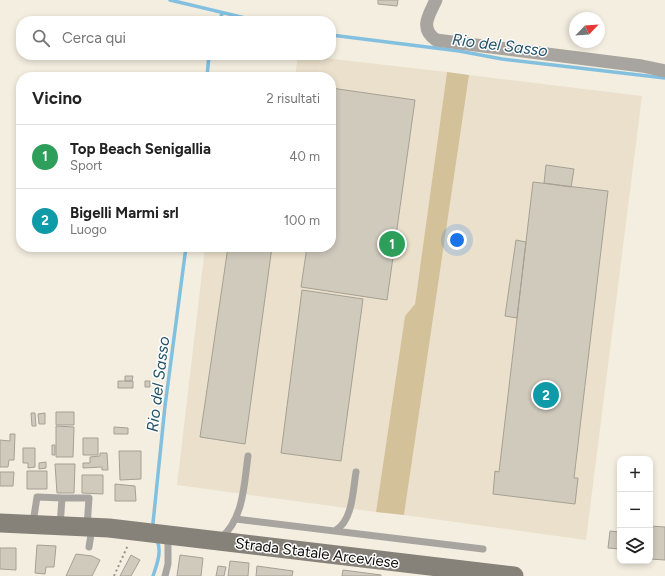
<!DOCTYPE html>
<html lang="it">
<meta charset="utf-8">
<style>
:root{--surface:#fff;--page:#f2f2f2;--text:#222;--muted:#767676;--line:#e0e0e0;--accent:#b45309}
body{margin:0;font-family:Figtree,sans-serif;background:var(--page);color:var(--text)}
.controls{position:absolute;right:12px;bottom:12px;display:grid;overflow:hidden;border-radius:8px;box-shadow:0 2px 6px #0003}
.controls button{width:36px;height:36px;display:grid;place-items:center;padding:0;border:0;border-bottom:1px solid var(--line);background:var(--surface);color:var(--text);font:20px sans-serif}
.compass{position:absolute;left:569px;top:12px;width:36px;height:36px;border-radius:50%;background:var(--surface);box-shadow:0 2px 6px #0003;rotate:65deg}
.you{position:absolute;left:457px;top:240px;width:14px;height:14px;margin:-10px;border:3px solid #fff;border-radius:50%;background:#1a73e8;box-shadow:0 0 0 6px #1a73e833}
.badge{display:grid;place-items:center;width:26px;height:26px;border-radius:50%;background:var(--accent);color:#fff;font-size:13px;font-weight:700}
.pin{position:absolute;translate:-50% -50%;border:2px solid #fff;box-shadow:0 1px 4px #0006}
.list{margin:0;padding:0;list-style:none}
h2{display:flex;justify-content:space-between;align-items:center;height:52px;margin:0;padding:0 16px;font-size:17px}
h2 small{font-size:13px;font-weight:400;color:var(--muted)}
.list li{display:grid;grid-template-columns:26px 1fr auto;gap:12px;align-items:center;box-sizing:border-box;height:64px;padding:0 16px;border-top:1px solid var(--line)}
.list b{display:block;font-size:15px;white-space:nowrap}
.list p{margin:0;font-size:13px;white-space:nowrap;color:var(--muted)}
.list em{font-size:13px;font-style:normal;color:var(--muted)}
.icon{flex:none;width:22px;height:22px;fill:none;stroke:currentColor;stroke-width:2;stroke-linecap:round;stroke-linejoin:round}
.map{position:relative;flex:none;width:665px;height:576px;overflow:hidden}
.search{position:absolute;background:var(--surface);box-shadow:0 2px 6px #0003;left:16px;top:16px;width:320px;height:44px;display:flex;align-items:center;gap:10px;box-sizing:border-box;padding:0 14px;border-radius:16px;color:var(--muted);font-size:15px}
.panel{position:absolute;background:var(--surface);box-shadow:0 2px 6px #0003;left:16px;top:72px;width:320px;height:180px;border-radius:16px}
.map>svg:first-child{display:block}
.built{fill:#eae0cc}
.green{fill:#d3c199}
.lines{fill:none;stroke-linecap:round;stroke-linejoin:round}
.stream{stroke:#83c0e0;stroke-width:3.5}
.building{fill:#d0cabd;stroke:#a6a094}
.path{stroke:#979288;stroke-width:2;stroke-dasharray:2 3;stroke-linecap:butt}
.service{stroke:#a8a5a0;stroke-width:7}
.minor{stroke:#a8a5a0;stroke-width:13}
.secondary{stroke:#86827a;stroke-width:19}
.labels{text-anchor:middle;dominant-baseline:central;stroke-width:3;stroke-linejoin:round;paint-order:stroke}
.street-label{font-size:15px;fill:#0d0b07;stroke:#fff}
.water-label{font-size:16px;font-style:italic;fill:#215168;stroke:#fff}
</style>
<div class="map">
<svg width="665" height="576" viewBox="0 0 665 576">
<rect width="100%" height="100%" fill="#f4eee0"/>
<!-- built -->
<path class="built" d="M298 55 447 72 415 304 405 316 376 512 177 485 205 247H331V77H295Z
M469 75 642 96 586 540 404 515Z"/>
<!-- green -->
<path class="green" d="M447 72 469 75 404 515 376 512 405 316 415 304Z"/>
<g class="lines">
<!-- stream -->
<path class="stream" d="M170 0 258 21
M220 21 222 13
M331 35 459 51 502 59 665 78
M207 77 209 55
M153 523 165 406 186 247
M153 576C157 564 162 552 157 540"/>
</g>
<!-- building -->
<path class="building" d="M378 0H398L397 6 378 4Z
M331 88 415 100 387 300 301 287 307 247H331Z
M546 165 574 169 571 187 544 183Z
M533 182 608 191 574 478H578L575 504 493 494 495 471 499 472Z
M516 240 526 242 517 318 505 316Z
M228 247H272L245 444 200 437Z
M302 290 363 299 341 461 281 453Z
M125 376H133L132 381H125Z
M118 381H133V388H118Z
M145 381H150V387H145Z
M56 412H74V425H56Z
M31 413H35L36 426H32Z
M45 413V424H39L38 414Z
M56 426 74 427 73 457H56Z
M114 427 128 428V434H114Z
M10 434H15L14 460H9L8 467H0V440L10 441Z
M83 438H98V455H83Z
M52 445H55V455H52Z
M23 448H35V467L28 468V463H23Z
M119 451H141V479L120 480Z
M100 453H107L108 470H102V467L83 468V463H90V457L100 456Z
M46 462V468L39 469V463Z
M55 464H75L74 493H57Z
M27 471H47V489H27Z
M0 472H14L13 486H0Z
M82 475H103V494L82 493Z
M115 484 135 486 136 501H115Z
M650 526 665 527V560L650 559Z
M610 531 620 532V549L608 548Z
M37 545 56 546 54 567H46L45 574 35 573Z
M0 548H16V570L0 569Z
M76 554 92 556 100 560 92 576H66Z
M131 555 140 560 131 576H120Z
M180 555 203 558 201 576H177Z
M230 561 249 563 248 576H228Z
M218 566 226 567 224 576H216Z
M257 566 293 571 292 576H256Z
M343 570 381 575V576H342Z"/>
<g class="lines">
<!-- path -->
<path class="path" d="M114 576 128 545"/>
<!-- service -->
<path class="service" d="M236 519 483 549
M33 523 37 497 62 498
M60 526 62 498H89L87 527
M336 530C353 520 353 489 356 472
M221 538C244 518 244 484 248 456
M89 547 92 528
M165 576 168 564V537"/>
<!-- minor -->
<path class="minor" d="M436 0C429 15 419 28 436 40L642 66 665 71"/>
<!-- secondary -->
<path class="secondary" d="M0 523 109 528 514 576"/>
</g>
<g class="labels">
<!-- street labels -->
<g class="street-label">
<text transform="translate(317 553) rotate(7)">Strada Statale Arceviese</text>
</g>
<!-- water labels -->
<g class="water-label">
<text transform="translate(500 45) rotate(7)">Rio del Sasso</text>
<text transform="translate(158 384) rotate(-83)">Rio del Sasso</text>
</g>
</g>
</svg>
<div class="controls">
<button>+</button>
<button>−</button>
<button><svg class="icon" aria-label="layers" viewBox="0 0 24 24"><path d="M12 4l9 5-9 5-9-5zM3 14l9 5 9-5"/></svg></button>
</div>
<svg class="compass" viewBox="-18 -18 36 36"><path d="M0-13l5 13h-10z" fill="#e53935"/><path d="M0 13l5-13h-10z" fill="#767676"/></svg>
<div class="you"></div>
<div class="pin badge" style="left:392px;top:244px;background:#2e9e5b">1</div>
<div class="pin badge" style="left:546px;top:395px;background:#0f9aa8">2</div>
<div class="search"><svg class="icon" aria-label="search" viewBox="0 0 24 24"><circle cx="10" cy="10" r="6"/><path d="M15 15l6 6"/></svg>Cerca qui</div>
<section class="panel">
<h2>Vicino<small>2 risultati</small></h2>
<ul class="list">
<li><span class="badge" style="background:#2e9e5b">1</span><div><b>Top Beach Senigallia</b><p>Sport</p></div><em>40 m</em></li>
<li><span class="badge" style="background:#0f9aa8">2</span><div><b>Bigelli Marmi srl</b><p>Luogo</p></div><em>100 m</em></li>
</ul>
</section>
</div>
